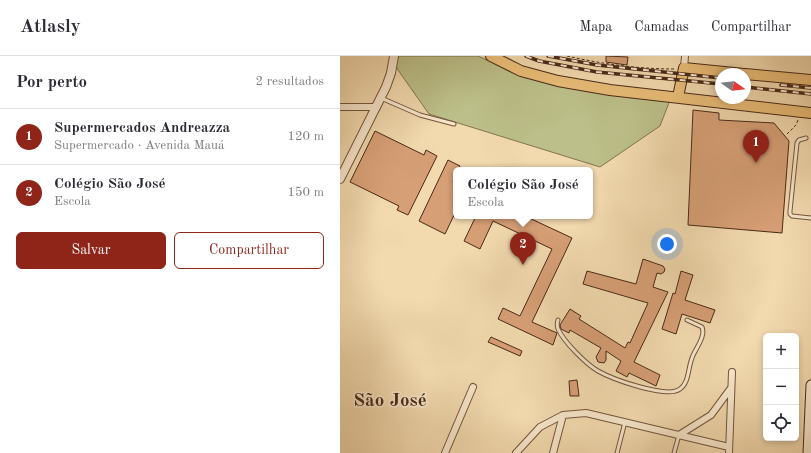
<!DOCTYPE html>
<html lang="pt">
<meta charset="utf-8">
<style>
:root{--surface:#fff;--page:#f7f7f7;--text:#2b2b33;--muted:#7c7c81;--line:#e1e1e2;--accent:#8f2418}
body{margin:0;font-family:"Old Standard TT",serif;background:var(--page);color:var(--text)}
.controls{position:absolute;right:12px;bottom:12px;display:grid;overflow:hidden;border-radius:6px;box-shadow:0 2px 6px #0003}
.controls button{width:36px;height:36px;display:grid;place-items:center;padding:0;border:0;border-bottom:1px solid var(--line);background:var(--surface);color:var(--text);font:20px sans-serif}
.compass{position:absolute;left:375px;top:12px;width:36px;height:36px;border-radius:50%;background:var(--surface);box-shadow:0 2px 6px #0003;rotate:104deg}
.you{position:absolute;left:327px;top:188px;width:14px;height:14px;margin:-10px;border:3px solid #fff;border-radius:50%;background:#1a73e8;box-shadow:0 0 0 6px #1a73e833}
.badge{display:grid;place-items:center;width:26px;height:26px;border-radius:50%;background:var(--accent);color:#fff;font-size:13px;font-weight:700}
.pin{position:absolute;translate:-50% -33px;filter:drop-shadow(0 1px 2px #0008)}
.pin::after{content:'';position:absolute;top:21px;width:14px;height:12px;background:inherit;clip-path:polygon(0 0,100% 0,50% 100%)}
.popup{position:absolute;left:113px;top:111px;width:140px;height:52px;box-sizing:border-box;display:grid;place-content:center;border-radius:6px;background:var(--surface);filter:drop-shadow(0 1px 3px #0005);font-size:13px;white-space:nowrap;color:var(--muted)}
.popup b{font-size:15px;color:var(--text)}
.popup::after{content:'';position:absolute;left:50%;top:100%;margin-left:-8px;border:8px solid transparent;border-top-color:var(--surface)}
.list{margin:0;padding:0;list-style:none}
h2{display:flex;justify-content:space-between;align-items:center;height:52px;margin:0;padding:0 16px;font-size:17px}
h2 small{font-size:13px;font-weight:400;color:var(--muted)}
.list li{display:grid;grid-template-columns:26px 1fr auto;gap:12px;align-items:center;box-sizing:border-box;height:56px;padding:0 16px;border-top:1px solid var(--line)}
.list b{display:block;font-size:15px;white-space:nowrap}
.list p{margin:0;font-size:13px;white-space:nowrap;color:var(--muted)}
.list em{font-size:13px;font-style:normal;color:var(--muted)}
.actions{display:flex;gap:8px;padding:12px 16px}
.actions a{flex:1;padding:9px 0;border:1px solid var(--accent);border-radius:6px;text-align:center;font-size:14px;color:var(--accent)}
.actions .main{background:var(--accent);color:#fff}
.icon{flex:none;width:22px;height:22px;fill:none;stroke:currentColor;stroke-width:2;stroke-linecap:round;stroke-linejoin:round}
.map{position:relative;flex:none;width:471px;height:397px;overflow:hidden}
header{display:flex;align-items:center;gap:24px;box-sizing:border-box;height:56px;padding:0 20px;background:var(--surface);border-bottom:1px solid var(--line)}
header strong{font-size:19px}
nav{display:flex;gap:22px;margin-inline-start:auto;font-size:14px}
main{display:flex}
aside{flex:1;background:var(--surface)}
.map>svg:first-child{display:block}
.green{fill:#bcbf89;stroke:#827450}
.building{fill:#d79f76;stroke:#492918}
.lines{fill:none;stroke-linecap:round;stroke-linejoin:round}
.service-casing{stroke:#73553e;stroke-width:5}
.minor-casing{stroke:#73553e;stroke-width:8}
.tertiary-casing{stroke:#73553e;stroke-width:10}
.secondary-casing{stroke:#492918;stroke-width:11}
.primary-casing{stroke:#492918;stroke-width:12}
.path{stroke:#492918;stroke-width:1;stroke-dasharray:3 2;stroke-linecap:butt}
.service{stroke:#f7e6ca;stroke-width:3}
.minor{stroke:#f7e6ca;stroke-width:6}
.tertiary{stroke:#f7e6ca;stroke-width:8}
.secondary{stroke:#f7e6ca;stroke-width:9}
.primary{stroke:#e9bc77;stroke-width:10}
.rail-casing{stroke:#492918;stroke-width:3.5}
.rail{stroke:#f7e6ca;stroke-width:2;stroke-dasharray:6;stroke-linecap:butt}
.labels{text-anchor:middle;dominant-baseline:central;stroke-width:3.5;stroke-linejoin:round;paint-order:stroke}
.district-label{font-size:19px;font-weight:bold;fill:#492918;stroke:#f7e6ca}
</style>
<header>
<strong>Atlasly</strong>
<nav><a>Mapa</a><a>Camadas</a><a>Compartilhar</a></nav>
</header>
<main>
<aside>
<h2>Por perto<small>2 resultados</small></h2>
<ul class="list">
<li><span class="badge">1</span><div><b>Supermercados Andreazza</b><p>Supermercado · Avenida Mauá</p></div><em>120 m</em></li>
<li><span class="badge">2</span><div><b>Colégio São José</b><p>Escola</p></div><em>150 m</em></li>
</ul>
<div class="actions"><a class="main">Salvar</a><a>Compartilhar</a></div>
</aside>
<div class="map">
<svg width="471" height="397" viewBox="0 0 471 397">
<rect width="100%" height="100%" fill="#f2d9ae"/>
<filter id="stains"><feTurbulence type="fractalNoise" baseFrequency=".005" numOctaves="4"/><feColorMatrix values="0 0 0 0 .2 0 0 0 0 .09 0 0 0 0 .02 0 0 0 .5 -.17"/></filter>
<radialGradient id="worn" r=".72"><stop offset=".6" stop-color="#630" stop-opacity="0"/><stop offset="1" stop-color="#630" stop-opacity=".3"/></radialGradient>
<!-- green -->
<path class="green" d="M55 0H138L157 9 178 17 330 44 320 70 260 111 89 58 58 14 54 6Z"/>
<!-- building -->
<path class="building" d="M266 0 288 1 287 9 266 6Z
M353 54 379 57V64L434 67 449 85 442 177 348 169Z
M35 75 84 99 86 94 97 100 68 159 57 154 59 150 10 126Z
M108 104 120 110 118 114H116V119L113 126 116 127V155L105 178 79 165Z
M136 160H185L232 182 192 266 217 277 213 289 158 263 163 252 180 260 212 193 153 165 140 193 124 185Z
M303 203 323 210 325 213 324 216 321 218 317 217 313 231 328 236 294 306 320 319 316 330 289 317 287 321 276 315 281 305 266 295V304L264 307 258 306 256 301 261 292 230 274 229 277 221 273 220 269 230 253 241 260 239 263 285 292 288 286 290 287 308 247 243 228 247 215 296 228Z
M341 215 353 219 345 244 375 254 370 267 342 258 336 278 322 273 333 237 335 238Z
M151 281 182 295 180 300 148 286Z
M237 324 239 340H230L229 325Z"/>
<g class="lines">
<!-- service casing -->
<g class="service-casing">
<path id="service" d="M41 42 80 59 114 68
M466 82 459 84 457 87 450 155V158L452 160 471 162
M218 264C217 267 217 270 218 273 224 286 246 308 258 315 272 323 327 343 340 333 349 327 348 312 352 302 355 293 366 281 362 271L347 264
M277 397 285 366
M334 397 339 379"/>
</g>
<!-- minor casing -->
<g class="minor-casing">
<path id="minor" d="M344 12 345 0
M0 51H37
M339 379 371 359 391 332
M105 397 133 331
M176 397 200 371 223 359 246 357 389 391
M213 397 223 359
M389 397 392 316"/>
</g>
<!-- tertiary casing -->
<g class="tertiary-casing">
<path id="tertiary" d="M0 123 46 31 51 17 54 0"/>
</g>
<!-- secondary casing -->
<g class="secondary-casing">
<path id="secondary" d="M468 397 471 329"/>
</g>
<!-- primary casing -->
<g class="primary-casing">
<path id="primary" d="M151 0 181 15 218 25 270 34 471 57
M405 18 471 24
M338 41 344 12 404 18"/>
</g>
<!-- path -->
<path class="path" d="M227 0C262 8 299 13 335 13
M447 78 456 69 458 64"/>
<!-- service -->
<use href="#service" class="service"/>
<!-- minor -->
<use href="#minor" class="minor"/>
<!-- tertiary -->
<use href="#tertiary" class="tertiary"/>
<!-- secondary -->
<use href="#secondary" class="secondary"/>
<!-- primary -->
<use href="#primary" class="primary"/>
<!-- rail casing -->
<g class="rail-casing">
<path id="rail" d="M186 0 199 5 257 16 381 28
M208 0 257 9 381 22
M441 29 471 32
M405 31 471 38"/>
</g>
<!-- rail -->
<use href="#rail" class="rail"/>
</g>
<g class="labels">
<!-- district labels -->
<g class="district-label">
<text x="50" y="345">São José</text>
</g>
</g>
<rect width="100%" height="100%" filter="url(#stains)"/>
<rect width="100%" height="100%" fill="url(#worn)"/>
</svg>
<div class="controls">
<button>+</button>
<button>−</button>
<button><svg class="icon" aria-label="locate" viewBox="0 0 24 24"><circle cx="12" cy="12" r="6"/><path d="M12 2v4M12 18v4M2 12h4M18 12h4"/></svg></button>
</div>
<svg class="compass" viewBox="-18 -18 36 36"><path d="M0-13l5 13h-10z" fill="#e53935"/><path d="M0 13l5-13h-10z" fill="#7c7c81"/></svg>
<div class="you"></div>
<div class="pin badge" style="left:416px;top:107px">1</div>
<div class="pin badge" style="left:183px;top:209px">2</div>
<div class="popup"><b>Colégio São José</b>Escola</div>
</div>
</main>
